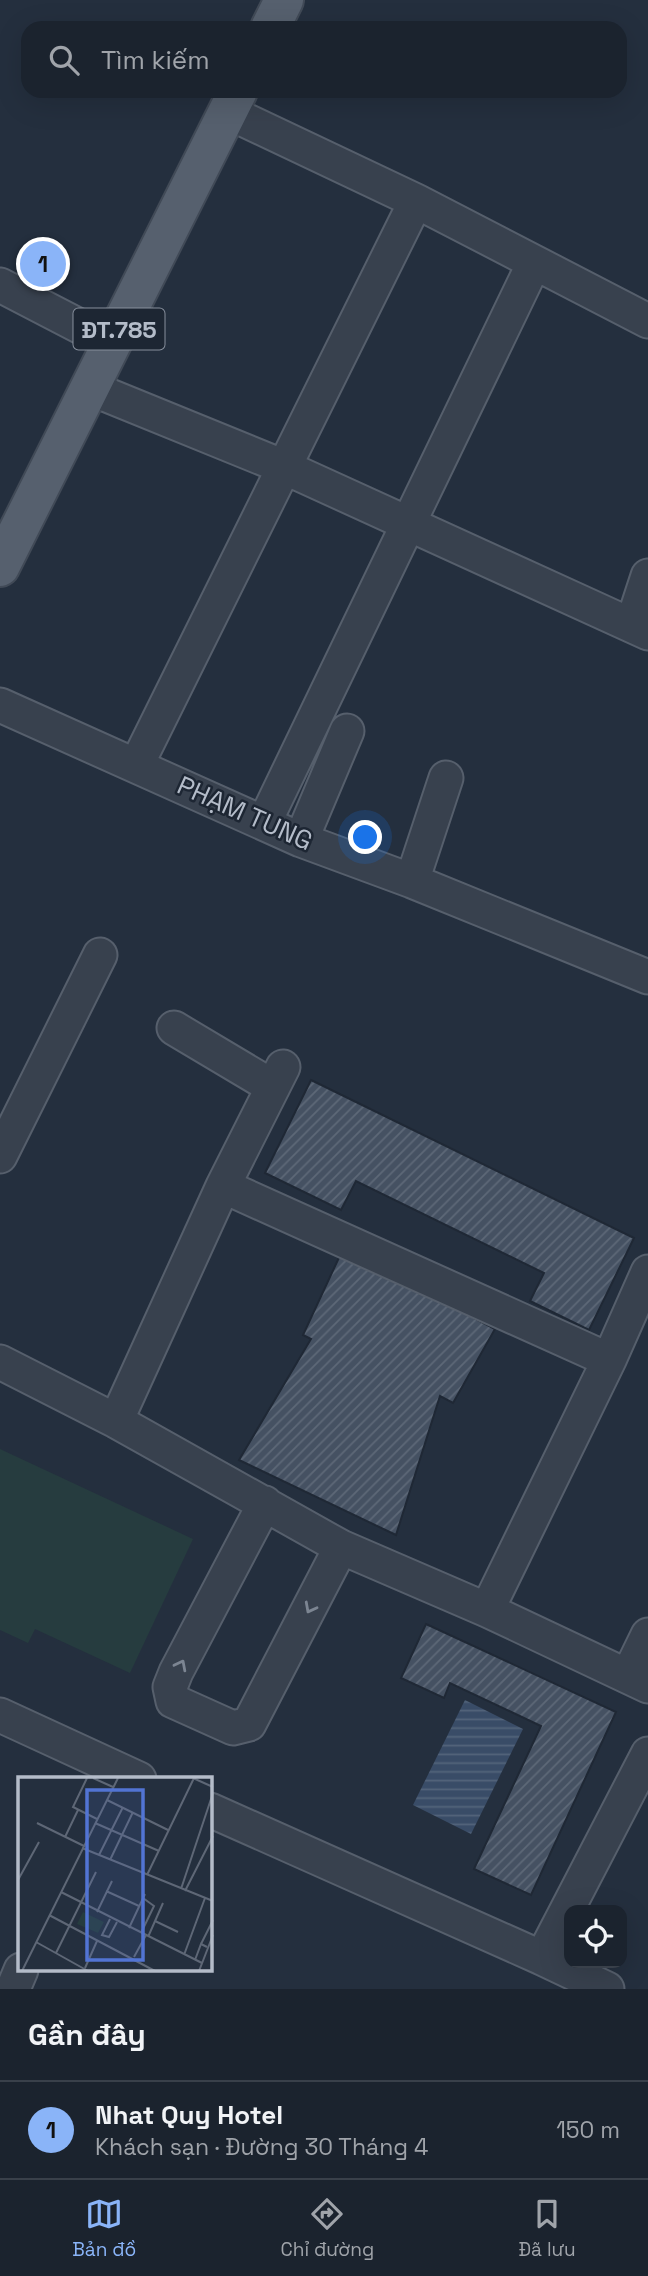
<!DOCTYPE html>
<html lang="vi">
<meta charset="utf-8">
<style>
:root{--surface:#1b232e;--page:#282f3a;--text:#f1f3f6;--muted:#a0a4aa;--line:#39404a;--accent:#8ab4f8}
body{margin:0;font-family:"Space Grotesk",sans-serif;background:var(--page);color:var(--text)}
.controls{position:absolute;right:21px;bottom:21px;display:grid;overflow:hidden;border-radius:14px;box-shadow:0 7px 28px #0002}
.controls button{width:63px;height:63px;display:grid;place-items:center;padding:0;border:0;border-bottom:2px solid var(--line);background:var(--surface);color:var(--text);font:35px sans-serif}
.you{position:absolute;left:366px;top:838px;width:24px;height:24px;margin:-18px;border:5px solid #fff;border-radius:50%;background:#1a73e8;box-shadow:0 0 0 10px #1a73e833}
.badge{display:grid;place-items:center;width:46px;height:46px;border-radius:50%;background:var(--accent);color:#111;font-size:23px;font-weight:700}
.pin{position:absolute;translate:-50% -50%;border:4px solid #fff;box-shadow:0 2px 7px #0006}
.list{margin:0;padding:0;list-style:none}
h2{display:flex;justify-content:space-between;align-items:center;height:91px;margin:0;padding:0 28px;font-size:30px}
h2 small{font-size:23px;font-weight:400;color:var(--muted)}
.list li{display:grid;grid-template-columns:46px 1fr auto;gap:21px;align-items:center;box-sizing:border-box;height:98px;padding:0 28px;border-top:2px solid var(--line)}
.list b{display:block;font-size:26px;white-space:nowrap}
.list p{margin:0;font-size:23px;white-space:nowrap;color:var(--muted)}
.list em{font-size:23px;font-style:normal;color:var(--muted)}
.icon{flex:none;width:38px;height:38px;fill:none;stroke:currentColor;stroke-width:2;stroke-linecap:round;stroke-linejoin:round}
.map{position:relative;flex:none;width:648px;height:1989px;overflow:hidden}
.search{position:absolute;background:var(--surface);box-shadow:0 7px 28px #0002;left:21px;right:21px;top:21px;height:77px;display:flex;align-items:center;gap:18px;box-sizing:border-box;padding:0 24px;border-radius:21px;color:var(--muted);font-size:26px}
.sheet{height:189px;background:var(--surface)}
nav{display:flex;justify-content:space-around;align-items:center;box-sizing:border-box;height:98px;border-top:2px solid var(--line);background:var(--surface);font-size:19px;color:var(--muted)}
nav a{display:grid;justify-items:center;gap:4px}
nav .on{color:var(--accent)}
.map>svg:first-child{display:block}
.park{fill:#263c3f}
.water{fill:url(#water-rules)}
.building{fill:url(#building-hatch);stroke:#1f2835;stroke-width:2}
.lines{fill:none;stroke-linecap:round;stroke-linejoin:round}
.minor-casing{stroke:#565f6c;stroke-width:37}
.major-casing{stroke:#414a57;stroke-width:42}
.minor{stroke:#38414e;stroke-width:33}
.major{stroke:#56606e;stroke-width:38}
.oneway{stroke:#7c8592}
.labels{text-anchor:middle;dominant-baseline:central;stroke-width:5;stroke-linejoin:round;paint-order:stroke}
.shield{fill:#1d2633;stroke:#878f9c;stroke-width:2}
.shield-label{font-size:24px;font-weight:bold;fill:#b4bcc9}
.street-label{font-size:26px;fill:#b4bcc9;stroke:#1d2633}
.inset-road{fill:none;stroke:#5e6776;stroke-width:2}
.view{fill:#5274d3;fill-opacity:0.15;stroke:#5274d3;stroke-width:3.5}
.inset-edge{fill:none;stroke:#b4bcc9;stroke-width:3.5}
</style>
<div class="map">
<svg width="648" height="1989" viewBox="0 0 648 1989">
<defs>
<pattern id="water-rules" width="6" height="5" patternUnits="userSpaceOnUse" patternTransform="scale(1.75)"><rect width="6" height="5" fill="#394c67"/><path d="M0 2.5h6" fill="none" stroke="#53647b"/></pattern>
<pattern id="building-hatch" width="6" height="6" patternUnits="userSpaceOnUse" patternTransform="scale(1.75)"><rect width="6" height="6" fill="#455162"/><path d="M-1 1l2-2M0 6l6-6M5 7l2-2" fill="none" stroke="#5d6877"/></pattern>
</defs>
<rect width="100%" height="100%" fill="#242f3e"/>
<!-- park -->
<path class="park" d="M0 1449 193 1539 130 1673 35 1629 28 1643 0 1630Z"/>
<!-- water -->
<path class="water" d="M465 1700 523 1729 471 1834 413 1805Z"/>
<!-- building -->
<path class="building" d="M311 1080 634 1238 589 1330 530 1301 544 1273 356 1181 341 1210 265 1173Z
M343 1249 495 1329 453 1403 440 1396 396 1535 239 1460 311 1339 303 1335Z
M426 1624 616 1712 531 1895 474 1869 541 1726 450 1683 444 1698 401 1678Z"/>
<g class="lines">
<!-- minor casing -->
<g class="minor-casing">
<path id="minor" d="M228 112 416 201 648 321
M0 285 112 343
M90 388 284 467 648 633
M632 625 648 576
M0 705 301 840 412 881 648 977
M136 766 416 201
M264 823 534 263
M301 840 347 731
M412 881 446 778
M174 1028 273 1087
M0 1156 100 955
M223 1186 609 1360
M0 1362 116 1421 341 1547 487 1610 648 1686
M116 1421 223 1186 283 1067
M265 1503 176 1672 170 1687 173 1701 233 1728 249 1724 341 1547
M487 1610 609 1360 648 1272
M628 1676 648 1635
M0 1715 139 1779
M210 1810 542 1958 607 1989
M542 1958 648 1754
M13 1989 21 1970"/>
</g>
<!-- major casing -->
<g class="major-casing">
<path id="major" d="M270 28 284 0
M0 567 238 91"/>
</g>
<!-- minor -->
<use href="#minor" class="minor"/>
<!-- major -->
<use href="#major" class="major"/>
</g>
<!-- one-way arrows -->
<defs><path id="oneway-chevron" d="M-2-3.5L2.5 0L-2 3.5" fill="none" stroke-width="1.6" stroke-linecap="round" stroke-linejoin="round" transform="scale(1.75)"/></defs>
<g class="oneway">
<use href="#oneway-chevron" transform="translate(310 1608) rotate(118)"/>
<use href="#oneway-chevron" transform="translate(181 1665) rotate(-63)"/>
</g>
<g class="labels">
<!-- shield labels -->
<rect class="shield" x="73.5" y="308.5" width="91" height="41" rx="5"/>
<g class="shield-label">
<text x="119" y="329">ĐT.785</text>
</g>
<!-- street labels -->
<g class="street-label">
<text transform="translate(245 813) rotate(24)">PHẠM TUNG</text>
</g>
</g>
<!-- overview -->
<g transform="translate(18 1777)">
<rect width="194" height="194" fill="#242f3e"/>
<path d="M65 135 86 145 80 156 59 147Z" fill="#263c3f"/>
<path class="inset-road" d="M69 1 55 30 79 42M75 1 95 10M175 1 195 10M89 23 150 53M19 46 66 69M77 46 141 74M47 60 60 33M64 71 195 124M81 78 105 30M92 83 115 35M129 98 176 1M0 103 21 65M163 112 195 16M88 114 121 129M167 114 195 59M43 115 184 186M79 135 94 104M31 138 137 194M92 142 84 158 91 160 99 145M137 144 160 155M111 151 127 117M123 156 136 129 125 121M130 160 145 126M18 165 70 194M183 167 195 143M38 176 78 95M166 178 187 121M116 180 128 158M177 183 183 167 189 170M67 191 79 164M4 194 100 1M181 194 195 158"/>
<path class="view" d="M69 13H125V183H69Z"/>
<rect width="194" height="194" class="inset-edge"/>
</g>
</svg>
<div class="controls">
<button><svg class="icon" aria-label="locate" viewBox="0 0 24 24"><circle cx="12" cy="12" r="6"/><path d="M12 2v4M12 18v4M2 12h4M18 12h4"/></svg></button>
</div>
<div class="you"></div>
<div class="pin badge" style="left:43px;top:264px">1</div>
<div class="search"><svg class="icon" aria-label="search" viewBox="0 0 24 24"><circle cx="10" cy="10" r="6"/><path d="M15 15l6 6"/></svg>Tìm kiếm</div>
</div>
<section class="sheet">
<h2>Gần đây<small></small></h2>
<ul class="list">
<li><span class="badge">1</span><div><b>Nhat Quy Hotel</b><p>Khách sạn · Đường 30 Tháng 4</p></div><em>150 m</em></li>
</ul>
</section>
<nav>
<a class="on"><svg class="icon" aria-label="map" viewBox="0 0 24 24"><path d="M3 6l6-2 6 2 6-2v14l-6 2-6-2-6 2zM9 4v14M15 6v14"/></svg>Bản đồ</a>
<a><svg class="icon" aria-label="directions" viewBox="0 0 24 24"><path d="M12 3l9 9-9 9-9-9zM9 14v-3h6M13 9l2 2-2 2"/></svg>Chỉ đường</a>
<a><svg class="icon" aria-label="saved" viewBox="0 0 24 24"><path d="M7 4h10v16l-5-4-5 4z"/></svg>Đã lưu</a>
</nav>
